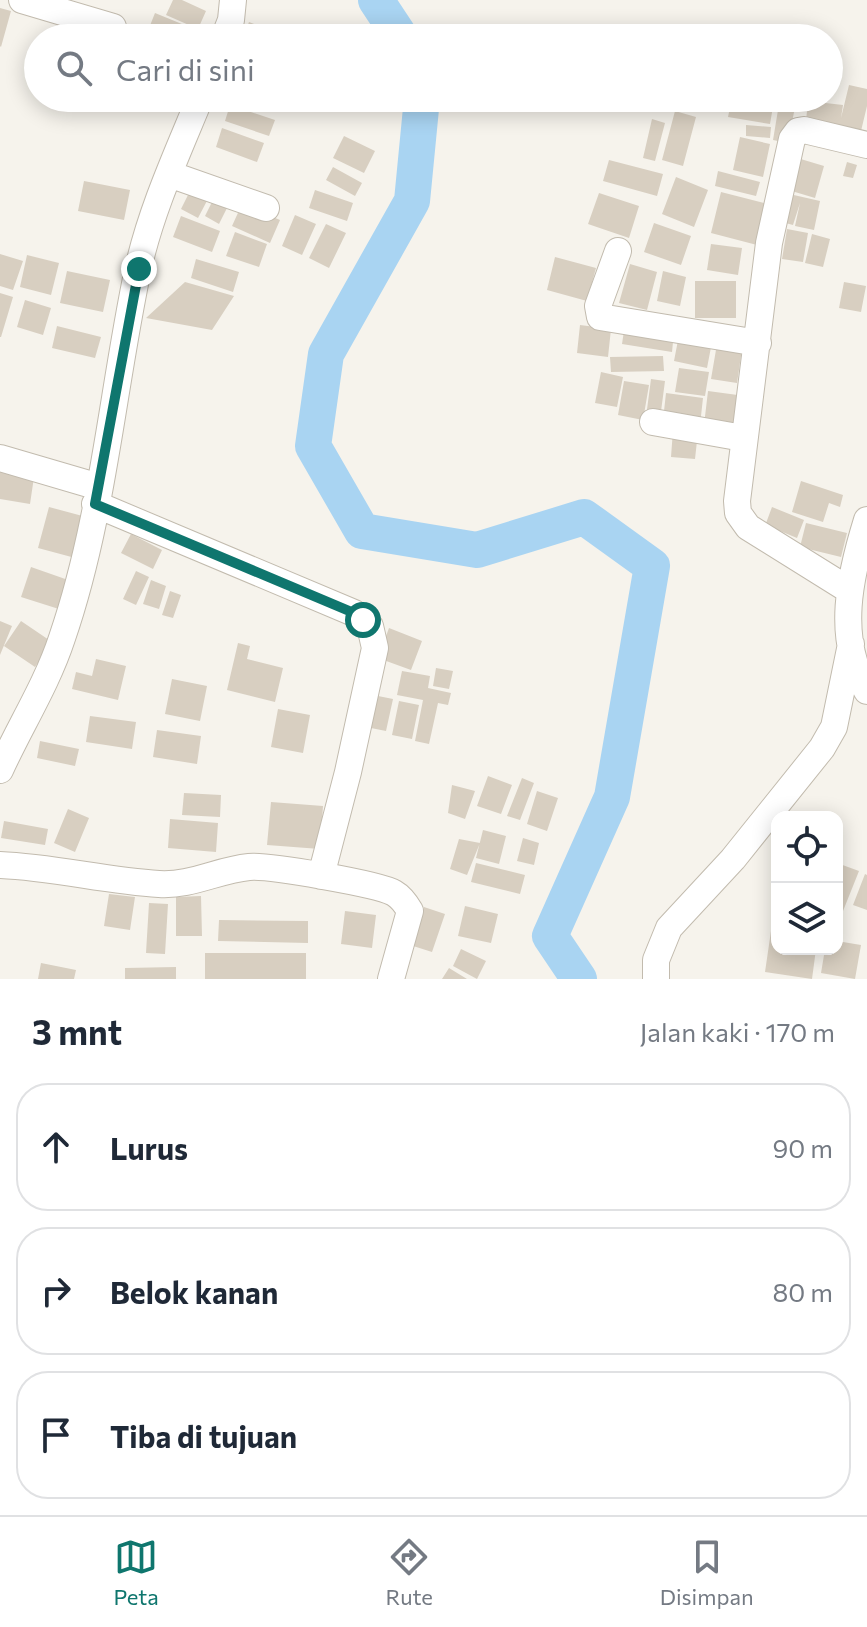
<!DOCTYPE html>
<html lang="id">
<meta charset="utf-8">
<style>
:root{--surface:#fff;--page:#f6f6f7;--text:#1f2937;--muted:#747a83;--line:#e0e1e3;--accent:#0f766e}
body{margin:0;font-family:Commissioner,sans-serif;background:var(--page);color:var(--text)}
.controls{position:absolute;right:24px;bottom:24px;display:grid;overflow:hidden;border-radius:16px;box-shadow:0 4px 20px #0003}
.controls button{width:72px;height:72px;display:grid;place-items:center;padding:0;border:0;border-bottom:2px solid var(--line);background:var(--surface);color:var(--text);font:40px sans-serif}
.stop{position:absolute;width:24px;height:24px;margin:-18px;border:6px solid #0f766e;border-radius:50%;background:#fff}
.stop.end{background:#0f766e;border-color:#fff;box-shadow:0 2px 8px #0008}
.list{margin:0;padding:0;list-style:none}
h2{display:flex;justify-content:space-between;align-items:center;height:104px;margin:0;padding:0 32px;font-size:34px}
h2 small{font-size:26px;font-weight:400;color:var(--muted)}
.list li{display:grid;grid-template-columns:52px 1fr auto;gap:24px;align-items:center;box-sizing:border-box;height:128px;margin:0 16px 16px;padding:0 16px;border:2px solid var(--line);border-radius:32px}
.list b{display:block;font-size:30px;white-space:nowrap}
.list em{font-size:26px;font-style:normal;color:var(--muted)}
.icon{flex:none;width:44px;height:44px;fill:none;stroke:currentColor;stroke-width:2;stroke-linecap:round;stroke-linejoin:round}
.map{position:relative;flex:none;width:867px;height:979px;overflow:hidden}
.search{position:absolute;background:var(--surface);box-shadow:0 4px 20px #0003;left:24px;right:24px;top:24px;height:88px;display:flex;align-items:center;gap:20px;box-sizing:border-box;padding:0 28px;border-radius:44px;color:var(--muted);font-size:30px}
.sheet{height:536px;background:var(--surface)}
nav{display:flex;justify-content:space-around;align-items:center;box-sizing:border-box;height:112px;border-top:2px solid var(--line);background:var(--surface);font-size:22px;color:var(--muted)}
nav a{display:grid;justify-items:center;gap:4px}
nav .on{color:var(--accent)}
.map>svg:first-child{display:block}
.lines{fill:none;stroke-linecap:round;stroke-linejoin:round}
.river{stroke:#a9d4f2;stroke-width:36}
.building{fill:#d8cfc1}
.minor-casing{stroke:#c2bbae;stroke-width:28}
.minor{stroke:#fff;stroke-width:26}
.route{stroke:#0f766e;stroke-width:10}
</style>
<div class="map">
<svg width="867" height="979" viewBox="0 0 867 979">
<rect width="100%" height="100%" fill="#f6f3ec"/>
<g class="lines">
<!-- river -->
<path class="river" d="M376 0 401 38
M422 98 412 201 326 354 313 446 362 531 477 550 584 517 652 566 612 797 550 936 579 979"/>
</g>
<!-- building -->
<path class="building" d="M173 0H182L206 11 198 29 166 15Z
M0 8 11 11 1 47 0 46Z
M155 13 199 31 197 38H159L147 33Z
M249 22 284 36 283 38H243Z
M65 28 113 36V38H63Z
M849 85 867 89V106L861 131 806 121 808 101 843 105 841 118Z
M732 98 774 101 770 124 728 117Z
M779 104 795 107 788 143 773 140Z
M230 105 275 120 269 136 225 121Z
M675 111 696 117 683 166 662 160Z
M652 119 665 123 655 161 643 158Z
M746 125 771 127 770 138 746 136Z
M222 128 264 143 257 162 216 147Z
M344 136 375 151 364 173 333 158Z
M740 137 770 144 763 177 733 170Z
M794 157 824 166 815 198 785 189Z
M609 160 663 174 657 196 603 181Z
M847 162 857 165 853 178 843 176Z
M333 167 362 183 355 196 326 180Z
M718 171 760 182 756 196 715 186Z
M676 177 708 190 694 227 662 214Z
M84 181 130 190 124 220 78 211Z
M192 187 209 197 198 218 181 209Z
M315 190 353 203 347 221 309 208Z
M721 192 768 204 757 245 711 233Z
M599 193 639 206 629 238 588 224Z
M785 193 820 201 814 230 795 226 800 203 793 225 778 221Z
M215 196 229 204 219 224 205 216Z
M242 204 280 220 270 243 232 226Z
M295 215 316 224 302 255 282 246Z
M181 216 220 231 212 252 173 237Z
M654 223 691 236 681 265 644 252Z
M326 224 346 233 329 268 309 258Z
M787 229 808 233 803 262 782 259Z
M235 232 267 244 259 267 226 256Z
M812 234 830 239 823 267 805 263Z
M711 244 742 248 738 275 707 270Z
M0 254 23 261 13 290 0 286Z
M27 255 59 263 51 295 20 287Z
M555 257 596 268 587 301 547 290Z
M196 259 239 272 233 292 191 278Z
M630 264 657 272 647 310 619 303Z
M67 271 110 280 103 312 60 303Z
M663 271 686 277 680 306 657 301Z
M695 281H736V318H695Z
M185 282 234 296 212 330 146 318Z
M844 282 866 286 861 312 839 308Z
M0 293 13 297 1 337H0Z
M25 300 51 308 43 335 17 327Z
M625 324 674 332 672 352 622 344Z
M580 325 611 329 608 357 577 353Z
M57 326 101 337 95 358 52 348Z
M679 335 712 342 707 368 674 361Z
M717 344 742 349 737 383 711 379Z
M663 356 664 371 611 372 610 357Z
M679 368 709 372 705 396 675 392Z
M601 372 623 377 617 407 595 403Z
M651 379 665 381 660 419 646 417Z
M624 381 649 385 643 420 618 415Z
M708 391 745 396 741 429 704 425Z
M666 393 703 398 700 425 663 420Z
M673 430 698 432 695 459 671 457Z
M0 471 34 477 30 504 0 499Z
M801 481 843 495 840 507 829 503 823 522 792 512Z
M49 507 90 518 79 559 38 548Z
M772 507 804 520 797 538 780 531 776 540 762 534Z
M806 523 847 533 841 557 800 547Z
M131 534 162 550 153 569 121 553Z
M31 567 71 581 62 610 21 597Z
M136 571 149 577 136 605 123 599Z
M151 580 166 586 159 609 143 604Z
M170 591 181 595 173 618 162 615Z
M0 621 12 626 0 655Z
M21 621 52 642 35 667 4 646Z
M389 628 422 641 411 670 378 658Z
M238 643 250 646 247 659 283 668 275 702 227 690Z
M96 659 126 666 118 700 72 689 76 672 92 676Z
M436 668 453 671 449 689 433 686Z
M402 671 430 676 428 688 451 693 448 705 438 703 429 744 415 741 423 700 397 695Z
M172 679 207 686 200 721 165 714Z
M378 696 393 699 386 731 371 728Z
M399 701 419 705 412 739 392 735Z
M278 709 310 715 303 753 271 747Z
M90 716 136 722 132 749 86 742Z
M157 730 201 736 197 764 153 757Z
M40 741 79 749 75 766 37 758Z
M488 776 512 785 501 814 477 806Z
M522 778 534 783 520 820 507 816Z
M452 785 475 791 465 819 448 813Z
M537 791 558 798 547 831 527 824Z
M184 793 221 795 220 817 182 815Z
M271 802 323 806 320 849 267 845Z
M68 809 89 818 75 852 54 843Z
M170 819 218 823 216 852 168 848Z
M4 821 48 829 45 845 1 838Z
M483 830 506 836 499 864 476 858Z
M523 838 539 843 534 865 517 861Z
M459 839 480 843 467 875 450 869Z
M476 863 525 875 520 894 471 882Z
M837 863 859 871 843 911 837 909Z
M865 874 867 875V910L853 905Z
M109 894 135 897 130 930 104 926Z
M201 896 202 936H176V897Z
M149 903 168 904 165 954 146 953Z
M465 906 498 914 491 943 458 936Z
M424 907 445 914 432 952 410 945Z
M345 911 376 915 372 948 341 944Z
M219 920 308 921V943L218 941Z
M771 931 777 932V949H816L812 979 765 972Z
M837 941 861 945 855 979 821 973 825 949H837Z
M461 949 486 961 477 979 453 966Z
M205 953H306V979H205Z
M41 963 76 970 74 979H38Z
M176 967V979H125V968Z
M449 968 467 979H442Z"/>
<g class="lines">
<!-- minor casing -->
<g class="minor-casing">
<path id="minor" d="M22 0 113 27
M224 38 231 20 233 0
M169 174 266 208
M618 251 598 306 600 317 758 343
M653 422 743 438
M0 458 99 487
M95 504 354 613 370 626 375 648 348 772 321 876
M867 520C850 575 835 638 867 691
M849 590 748 527 738 513 737 501 769 243 792 139 798 131 804 130 867 145
M0 770C20 726 47 684 62 638 103 519 112 392 138 269 151 210 177 154 200 98
M0 865C53 867 106 881 159 884 191 886 218 870 249 867 268 865 378 884 394 893 401 897 406 904 410 911L391 979
M656 979V960L669 928 733 859 822 748 834 727 851 644"/>
</g>
<!-- minor -->
<use href="#minor" class="minor"/>
</g>
<g class="lines">
<!-- route -->
<path class="route" d="M139 269 95 504 354 613 363 620"/>
</g>
</svg>
<div class="controls">
<button><svg class="icon" aria-label="locate" viewBox="0 0 24 24"><circle cx="12" cy="12" r="6"/><path d="M12 2v4M12 18v4M2 12h4M18 12h4"/></svg></button>
<button><svg class="icon" aria-label="layers" viewBox="0 0 24 24"><path d="M12 4l9 5-9 5-9-5zM3 14l9 5 9-5"/></svg></button>
</div>
<div class="stop" style="left:363px;top:620px"></div>
<div class="stop end" style="left:139px;top:269px"></div>
<div class="search"><svg class="icon" aria-label="search" viewBox="0 0 24 24"><circle cx="10" cy="10" r="6"/><path d="M15 15l6 6"/></svg>Cari di sini</div>
</div>
<section class="sheet">
<h2>3 mnt<small>Jalan kaki · 170 m</small></h2>
<ul class="list">
<li><svg class="icon" aria-label="ahead" viewBox="0 0 24 24"><path d="M12 20V5M6 11l6-6 6 6"/></svg><div><b>Lurus</b></div><em>90 m</em></li>
<li><svg class="icon" aria-label="right" viewBox="0 0 24 24"><path d="M7 20v-9h11M14 6l5 5-5 5"/></svg><div><b>Belok kanan</b></div><em>80 m</em></li>
<li><svg class="icon" aria-label="arrive" viewBox="0 0 24 24"><path d="M6 21V4h12l-3 4 3 4H6"/></svg><div><b>Tiba di tujuan</b></div></li>
</ul>
</section>
<nav>
<a class="on"><svg class="icon" aria-label="map" viewBox="0 0 24 24"><path d="M3 6l6-2 6 2 6-2v14l-6 2-6-2-6 2zM9 4v14M15 6v14"/></svg>Peta</a>
<a><svg class="icon" aria-label="directions" viewBox="0 0 24 24"><path d="M12 3l9 9-9 9-9-9zM9 14v-3h6M13 9l2 2-2 2"/></svg>Rute</a>
<a><svg class="icon" aria-label="saved" viewBox="0 0 24 24"><path d="M7 4h10v16l-5-4-5 4z"/></svg>Disimpan</a>
</nav>
